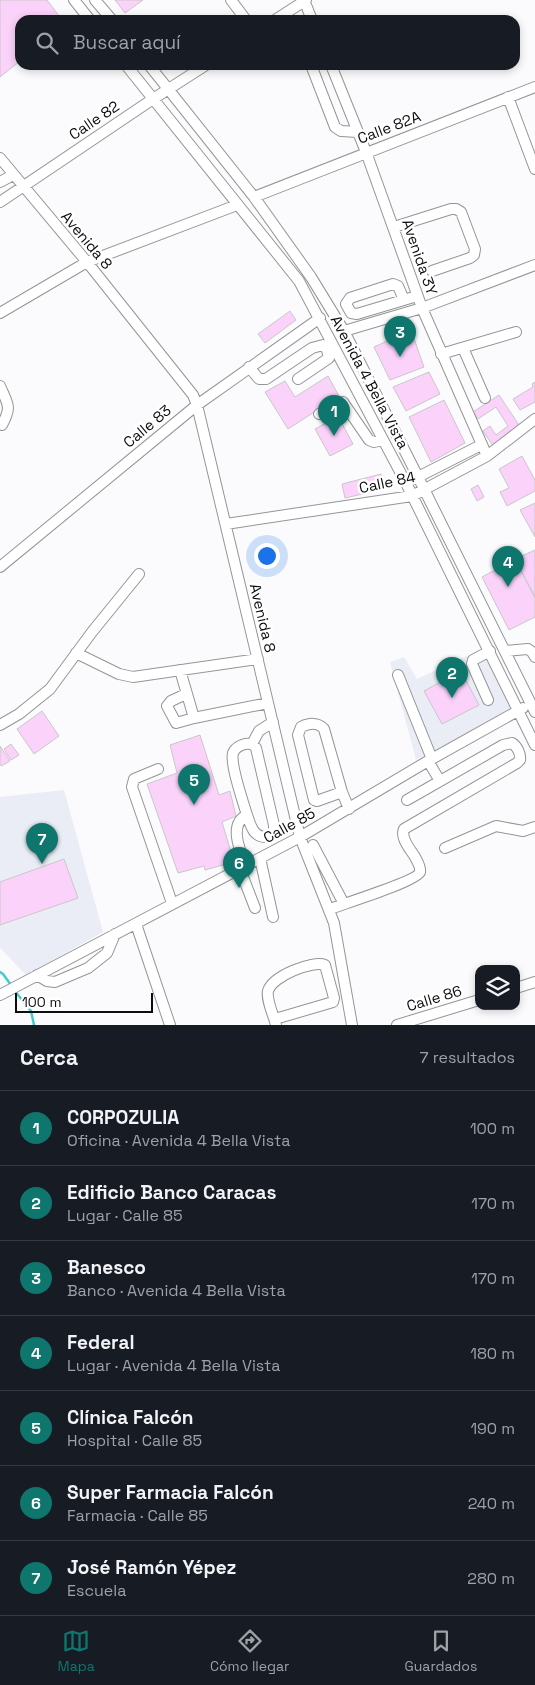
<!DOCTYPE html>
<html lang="es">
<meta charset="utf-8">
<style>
:root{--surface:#171b24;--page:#20242c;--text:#f1f3f6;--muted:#9ea1a6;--line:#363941;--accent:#0f766e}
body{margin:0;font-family:"Space Grotesk",sans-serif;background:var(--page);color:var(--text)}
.controls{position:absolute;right:15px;bottom:15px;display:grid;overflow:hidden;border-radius:10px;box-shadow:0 2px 8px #0003}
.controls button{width:45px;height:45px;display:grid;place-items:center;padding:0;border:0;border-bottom:1px solid var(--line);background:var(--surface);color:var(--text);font:25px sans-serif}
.scale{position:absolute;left:15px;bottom:12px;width:138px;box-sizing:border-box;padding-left:5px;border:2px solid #0d0d0e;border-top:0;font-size:14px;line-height:18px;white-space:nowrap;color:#0d0d0e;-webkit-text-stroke:4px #fff;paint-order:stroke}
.you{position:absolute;left:266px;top:555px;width:18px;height:18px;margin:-12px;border:4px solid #fff;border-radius:50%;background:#1a73e8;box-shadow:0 0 0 8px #1a73e833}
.badge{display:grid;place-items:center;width:32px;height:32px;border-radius:50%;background:var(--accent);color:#fff;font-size:16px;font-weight:700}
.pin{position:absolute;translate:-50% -41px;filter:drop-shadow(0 1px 2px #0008)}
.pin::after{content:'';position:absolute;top:26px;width:18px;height:15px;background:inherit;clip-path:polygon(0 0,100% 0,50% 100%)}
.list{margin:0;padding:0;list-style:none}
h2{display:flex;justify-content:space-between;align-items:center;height:65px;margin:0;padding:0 20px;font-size:21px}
h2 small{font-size:16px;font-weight:400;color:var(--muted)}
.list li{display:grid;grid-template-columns:32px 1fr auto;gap:15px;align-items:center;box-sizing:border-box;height:75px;padding:0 20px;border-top:1px solid var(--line)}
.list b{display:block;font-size:19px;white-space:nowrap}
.list p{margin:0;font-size:16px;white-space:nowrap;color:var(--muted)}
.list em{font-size:16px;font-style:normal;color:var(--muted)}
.icon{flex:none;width:28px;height:28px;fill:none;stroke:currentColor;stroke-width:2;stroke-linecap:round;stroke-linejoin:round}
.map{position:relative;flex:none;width:535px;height:1025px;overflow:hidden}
.search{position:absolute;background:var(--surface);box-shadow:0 2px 8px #0003;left:15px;right:15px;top:15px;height:55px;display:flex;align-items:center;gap:12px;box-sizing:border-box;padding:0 18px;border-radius:15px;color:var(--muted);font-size:19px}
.sheet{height:590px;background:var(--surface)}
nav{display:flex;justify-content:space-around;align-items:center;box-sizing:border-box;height:70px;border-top:1px solid var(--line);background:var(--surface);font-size:14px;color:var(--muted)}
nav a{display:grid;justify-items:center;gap:2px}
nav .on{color:var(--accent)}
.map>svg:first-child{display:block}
.built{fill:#ebedf6}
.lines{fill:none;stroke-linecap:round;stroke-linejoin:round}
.stream{stroke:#42cbcf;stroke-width:2.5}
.building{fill:#fad2fa;stroke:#c9c8c9}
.minor-casing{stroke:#949596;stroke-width:12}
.minor{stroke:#fff;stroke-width:10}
.labels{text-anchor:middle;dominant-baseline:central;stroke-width:5;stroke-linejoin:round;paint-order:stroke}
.street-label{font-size:15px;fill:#0d0d0e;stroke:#fff}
</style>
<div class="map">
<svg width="535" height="1025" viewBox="0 0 535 1025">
<rect width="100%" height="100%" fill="#fbfbfd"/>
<!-- built -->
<path class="built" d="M482 649 512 709 416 760 390 662 404 657 417 679Z
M64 790 103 932 26 975 0 948V797Z"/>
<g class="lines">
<!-- stream -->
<path class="stream" d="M0 972 3 974 11 985
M14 990 31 1011 34 1025"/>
</g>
<!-- building -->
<path class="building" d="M0 0H47L62 20H20V61L0 77Z
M115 0H143L125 13Z
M290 311 296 320 265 343 258 334Z
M411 330 424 367 390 380 374 347Z
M429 372 440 394 406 411 393 387Z
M328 376 339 396 288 429 265 392 285 381 295 397Z
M535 382V402L520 410 513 399 533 387 532 384Z
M499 395 521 428 494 447 483 431 490 426 496 435 508 426 496 407 478 419 473 412Z
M444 400 465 443 431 462 409 417Z
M338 416 353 444 330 456 315 429Z
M522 456 535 480V491L507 506 500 492 509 488 499 469Z
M381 474 385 489 345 498 342 484Z
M478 485 484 497 477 501 471 489Z
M535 503V537L520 510Z
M535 550V597L515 559Z
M515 559 535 598V617L509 630 482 577Z
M461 671 479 705 442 724 424 691Z
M42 711 59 736 34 754 17 729Z
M200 735 219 795 230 791 236 816 222 822 234 862 205 870 204 866 178 873 147 784 177 773 170 745Z
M11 744 19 755 11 760 4 749Z
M0 746 10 761 1 766 0 764Z
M64 859 78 898 0 925V882Z"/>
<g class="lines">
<!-- minor casing -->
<g class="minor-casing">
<path id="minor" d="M74 0 90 20
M95 0 112 20
M231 0 246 20
M304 0 312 20
M275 20 306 0
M126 65 299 281 406 483 535 745
M149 65 254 197 311 277 344 331 418 477 535 712
M311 65 335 127 341 131 358 132
M331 65 366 152 422 308 487 456
M508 97 535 169
M0 158 87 262 193 395 197 405 300 837 334 923 352 1025
M0 182 13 175
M254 197 535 87
M0 202 153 99 206 65
M394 227 451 209H456L461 212 475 249 474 255 470 258 432 271
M404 300 398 286 393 284 350 298 346 304 351 313 357 314 417 296
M0 313 87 262 237 205
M344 331 422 308 535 265
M463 348 485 398
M441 354 516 332
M249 367 259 379H266L312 348 323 345 327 350 329 358 298 379
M0 386C8 405 12 406 2 425
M319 414 340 403 343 402 369 440 374 442 383 440
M414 479 481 445
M226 524 412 496 487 456 535 419
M0 567 197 405 320 318
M505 651 528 649 532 652 535 657
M76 653 119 674 133 677 258 659
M180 670 194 718 268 703
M398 675 432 759
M186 694 171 701 167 706 176 723 194 718
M488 700 472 664 473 660 490 651
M0 725 19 714 50 689 92 632 139 574
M252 744 259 731 273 722
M428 761 440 781
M158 769 134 779 132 787 172 903
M342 792 317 801 314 800 298 735 301 727C309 723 318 722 324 729L342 792 349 809
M313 845 344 904
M445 848 496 826 523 831 535 827
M260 858 273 917
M246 866C240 851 228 824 247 815 243 802 230 764 233 753 235 748 241 745 245 744 250 743 253 744 256 748L274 825V832L266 837C253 837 251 826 247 815
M240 869 255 908
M330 909C343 904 417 881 420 872 421 867 417 861 415 857 410 849 400 838 404 829L517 763 520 760C521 754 517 746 512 743L503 745 407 800
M136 924 170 1025
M37 975 47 981 55 982 88 968 107 953 115 934
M516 988 535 982
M0 995 300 837 428 761 523 708
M275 1019 333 1002 334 998 325 965C313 960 272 976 268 991 266 1000 274 1016 276 1025
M397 1025 479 1000"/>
</g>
<!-- minor -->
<use href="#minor" class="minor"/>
</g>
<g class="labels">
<!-- street labels -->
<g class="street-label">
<text transform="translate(94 120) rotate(-34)">Calle 82</text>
<text transform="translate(389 127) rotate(-21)">Calle 82A</text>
<text transform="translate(87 240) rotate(50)">Avenida 8</text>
<text transform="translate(420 257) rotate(71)">Avenida 3Y</text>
<text transform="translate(370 382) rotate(62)">Avenida 4 Bella Vista</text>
<text transform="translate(147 426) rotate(-40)">Calle 83</text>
<text transform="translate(387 482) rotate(-12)">Calle 84</text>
<text transform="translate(263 618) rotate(77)">Avenida 8</text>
<text transform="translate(289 825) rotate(-29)">Calle 85</text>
<text transform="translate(434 998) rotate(-17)">Calle 86</text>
</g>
</g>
</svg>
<div class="controls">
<button><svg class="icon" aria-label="layers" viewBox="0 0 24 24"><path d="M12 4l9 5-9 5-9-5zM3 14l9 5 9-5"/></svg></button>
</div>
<div class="scale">100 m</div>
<div class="you"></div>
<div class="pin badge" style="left:334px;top:436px">1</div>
<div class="pin badge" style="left:452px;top:698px">2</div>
<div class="pin badge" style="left:400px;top:357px">3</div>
<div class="pin badge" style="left:508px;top:587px">4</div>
<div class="pin badge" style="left:194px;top:805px">5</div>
<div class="pin badge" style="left:239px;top:888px">6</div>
<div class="pin badge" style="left:42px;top:864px">7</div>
<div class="search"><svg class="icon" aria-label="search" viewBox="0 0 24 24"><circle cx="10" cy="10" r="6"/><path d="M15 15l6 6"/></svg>Buscar aquí</div>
</div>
<section class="sheet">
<h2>Cerca<small>7 resultados</small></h2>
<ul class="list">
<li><span class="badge">1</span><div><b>CORPOZULIA</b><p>Oficina · Avenida 4 Bella Vista</p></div><em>100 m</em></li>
<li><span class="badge">2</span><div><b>Edificio Banco Caracas</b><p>Lugar · Calle 85</p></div><em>170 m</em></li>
<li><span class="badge">3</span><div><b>Banesco</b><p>Banco · Avenida 4 Bella Vista</p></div><em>170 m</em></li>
<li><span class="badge">4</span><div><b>Federal</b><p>Lugar · Avenida 4 Bella Vista</p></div><em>180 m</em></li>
<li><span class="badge">5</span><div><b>Clínica Falcón</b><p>Hospital · Calle 85</p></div><em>190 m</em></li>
<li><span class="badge">6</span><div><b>Super Farmacia Falcón</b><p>Farmacia · Calle 85</p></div><em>240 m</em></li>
<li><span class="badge">7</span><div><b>José Ramón Yépez</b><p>Escuela</p></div><em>280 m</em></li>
</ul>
</section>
<nav>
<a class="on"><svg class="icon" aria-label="map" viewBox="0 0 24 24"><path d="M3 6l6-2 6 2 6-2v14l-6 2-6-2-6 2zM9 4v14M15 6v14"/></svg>Mapa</a>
<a><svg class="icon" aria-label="directions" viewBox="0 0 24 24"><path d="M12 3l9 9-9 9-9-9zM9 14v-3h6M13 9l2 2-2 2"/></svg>Cómo llegar</a>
<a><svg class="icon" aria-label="saved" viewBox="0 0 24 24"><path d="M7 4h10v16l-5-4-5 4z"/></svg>Guardados</a>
</nav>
